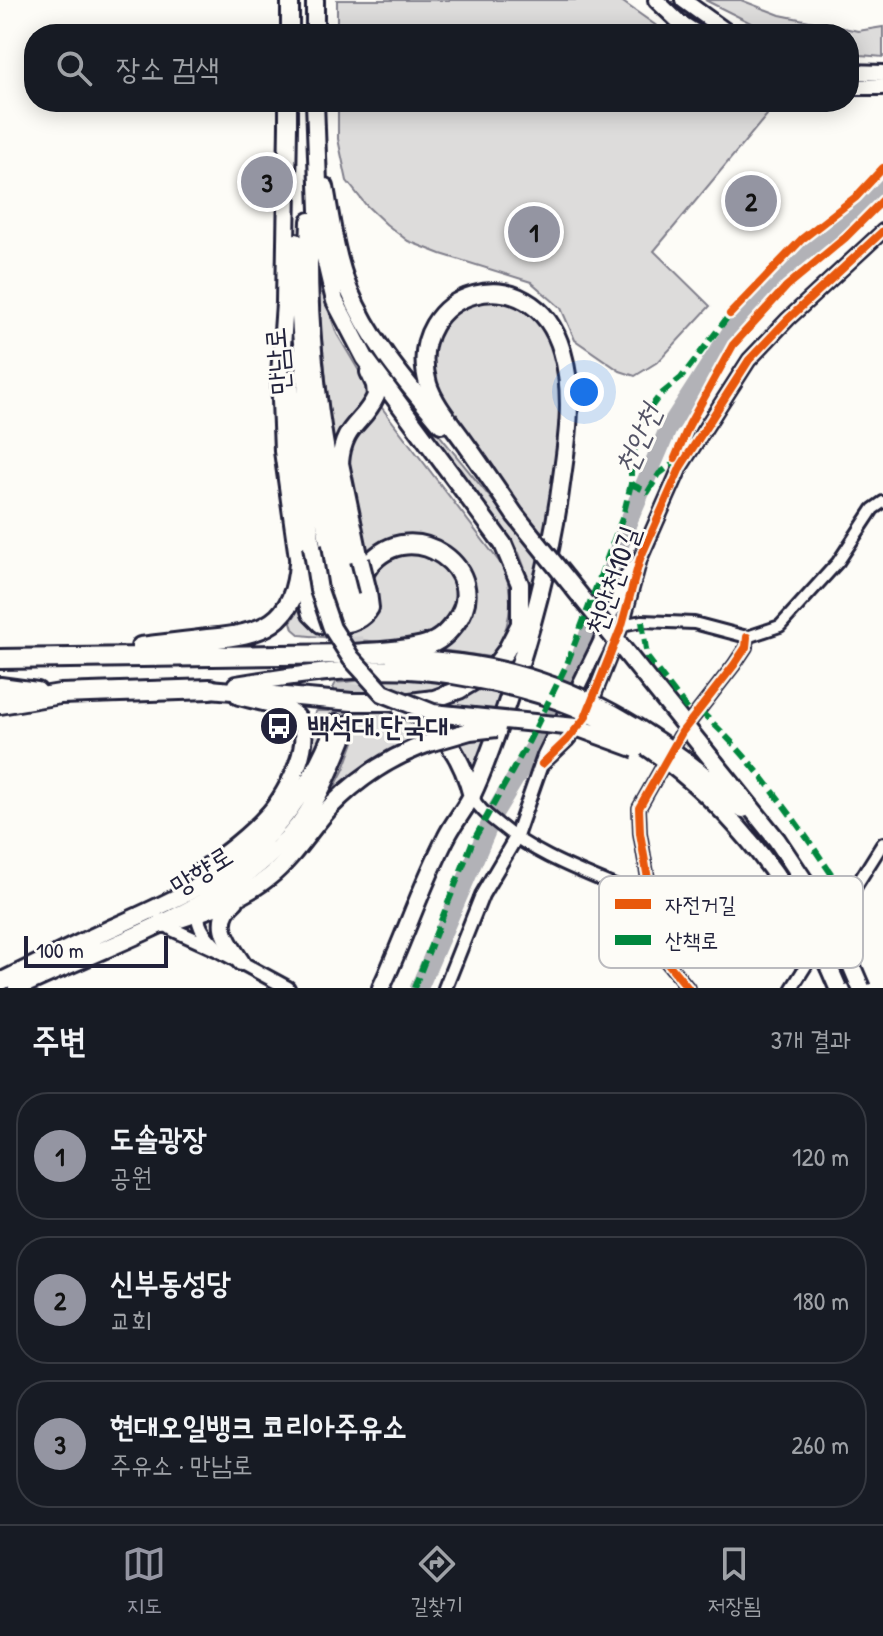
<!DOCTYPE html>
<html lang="ko">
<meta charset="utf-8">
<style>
:root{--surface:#171b24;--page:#20242c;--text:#f1f3f6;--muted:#9ea1a6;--line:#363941;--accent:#9495a2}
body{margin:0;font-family:"Patrick Hand","Poor Story",sans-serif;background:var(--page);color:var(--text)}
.scale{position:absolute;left:24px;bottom:20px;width:144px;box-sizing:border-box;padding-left:8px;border:4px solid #22223b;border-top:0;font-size:22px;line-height:28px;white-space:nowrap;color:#22223b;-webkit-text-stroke:6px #fdfcf7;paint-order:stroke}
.you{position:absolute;left:584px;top:392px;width:28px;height:28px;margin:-20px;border:6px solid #fff;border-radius:50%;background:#1a73e8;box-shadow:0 0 0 12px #1a73e833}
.badge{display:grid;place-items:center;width:52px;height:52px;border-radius:50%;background:var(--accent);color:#111;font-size:26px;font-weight:700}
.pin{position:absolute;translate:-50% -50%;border:4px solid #fff;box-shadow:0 2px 8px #0006}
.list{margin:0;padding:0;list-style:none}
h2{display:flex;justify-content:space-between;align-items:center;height:104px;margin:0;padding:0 32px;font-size:34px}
h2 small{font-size:26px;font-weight:400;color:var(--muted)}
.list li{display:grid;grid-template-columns:52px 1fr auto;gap:24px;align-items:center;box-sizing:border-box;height:128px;margin:0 16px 16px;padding:0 16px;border:2px solid var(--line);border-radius:32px}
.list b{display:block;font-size:30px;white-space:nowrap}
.list p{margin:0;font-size:26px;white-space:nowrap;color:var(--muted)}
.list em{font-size:26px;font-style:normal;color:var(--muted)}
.icon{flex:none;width:44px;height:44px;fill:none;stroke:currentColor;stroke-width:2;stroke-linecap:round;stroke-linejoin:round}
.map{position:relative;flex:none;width:883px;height:988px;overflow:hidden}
.search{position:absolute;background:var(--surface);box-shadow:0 4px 20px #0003;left:24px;right:24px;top:24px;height:88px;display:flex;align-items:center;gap:20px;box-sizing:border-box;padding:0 28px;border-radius:32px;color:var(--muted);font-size:30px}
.sheet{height:536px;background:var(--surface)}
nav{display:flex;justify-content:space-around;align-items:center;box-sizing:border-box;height:112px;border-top:2px solid var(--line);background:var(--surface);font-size:22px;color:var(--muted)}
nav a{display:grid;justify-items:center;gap:4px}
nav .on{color:var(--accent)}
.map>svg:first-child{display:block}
.green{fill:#dddcdb;stroke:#807f8b;stroke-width:2}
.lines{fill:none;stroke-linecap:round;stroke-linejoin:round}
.river{stroke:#b2b2b7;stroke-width:18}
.primary-tunnel{stroke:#d1d0d1;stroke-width:16;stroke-dasharray:16 8;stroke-linecap:butt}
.minor-casing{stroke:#22223b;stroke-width:16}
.tertiary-casing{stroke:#22223b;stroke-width:18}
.secondary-casing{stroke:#22223b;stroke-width:20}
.primary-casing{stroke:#22223b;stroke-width:22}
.trunk-casing{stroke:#22223b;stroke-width:22}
.motorway-casing{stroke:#22223b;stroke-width:24}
.minor{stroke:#fdfcf7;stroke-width:10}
.tertiary{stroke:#fdfcf7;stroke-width:12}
.secondary{stroke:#fdfcf7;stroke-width:14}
.primary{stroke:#fdfcf7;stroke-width:16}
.trunk{stroke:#fdfcf7;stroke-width:16}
.motorway{stroke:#fdfcf7;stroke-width:18}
.trunk-bridge-casing{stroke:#22223b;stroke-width:22;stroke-linecap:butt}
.trunk-bridge{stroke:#fdfcf7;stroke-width:16}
.quiet{stroke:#00873e;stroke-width:6;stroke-dasharray:12 6;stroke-linecap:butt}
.cycleway-casing{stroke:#fdfcf7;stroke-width:13}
.cycleway{stroke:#e8590c;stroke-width:8}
.labels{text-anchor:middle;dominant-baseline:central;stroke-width:6;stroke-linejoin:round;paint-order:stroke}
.street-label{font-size:28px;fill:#22223b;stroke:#fdfcf7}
.poi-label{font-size:28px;font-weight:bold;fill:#22223b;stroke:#fdfcf7;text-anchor:start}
.water-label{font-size:30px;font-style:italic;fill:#545466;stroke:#fdfcf7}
.key{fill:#fdfcf7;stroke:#bbbbbf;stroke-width:2}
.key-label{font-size:22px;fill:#22223b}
</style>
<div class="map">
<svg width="883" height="988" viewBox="0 0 883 988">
<rect width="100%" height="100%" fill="#fdfcf7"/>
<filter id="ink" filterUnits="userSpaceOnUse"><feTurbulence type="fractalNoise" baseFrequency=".0125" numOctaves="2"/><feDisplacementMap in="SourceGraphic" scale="16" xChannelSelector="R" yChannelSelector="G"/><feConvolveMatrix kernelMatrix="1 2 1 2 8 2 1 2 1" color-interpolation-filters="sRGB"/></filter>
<g filter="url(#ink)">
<!-- green -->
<path class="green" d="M337 0H620L668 34H337Z
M705 0H741L780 15 858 31 883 27V57L849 54V34H773Z
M338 102H766L767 115 654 251 710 306 659 361 635 376 620 371 575 340 561 308 531 282 441 254 408 241 386 224 366 205 347 181 338 139Z
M320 286 337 334 371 391 334 457 317 291Z
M497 299 519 304 537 317 553 350 558 367 560 407 552 502 531 602 525 569 519 553 383 374 355 324 358 325 385 368 514 527 440 401 429 360 441 328 464 304Z
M379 404 504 568C515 599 511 632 490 657L434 649 470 612 447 547 369 556 360 544 346 463 348 444Z
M423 552C441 563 458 574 457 598 456 616 440 632 424 639 403 647 326 637 300 635L293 629 291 622 302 604 376 593 373 578C388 556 397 553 423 552Z
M519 648 474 780C469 767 464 754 458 742 449 727 438 719 433 703L508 660Z
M384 678 457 683C415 699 380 694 337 692L333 688 336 683Z
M317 711H382L407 716 431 733 415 740 325 806 344 769 361 723 358 720 334 716 328 718 315 752 291 794 311 744 307 721Z"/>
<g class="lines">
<!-- river -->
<path class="river" d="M419 988 495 812 539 739 578 663 629 520 668 429 741 316 807 251 883 183"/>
<!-- primary-tunnel -->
<path class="primary-tunnel" d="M336 723 344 685 345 657
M349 724 357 674 354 612"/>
<!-- minor casing -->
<g class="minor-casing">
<path id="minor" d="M622 625 642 621 694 623 747 637 780 626 838 562 873 509 883 502
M472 796C478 808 487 815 497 823 543 862 600 877 653 903
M688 988 666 961 658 936 640 833 639 808 682 732 734 665 746 647 747 637
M792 988 883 843"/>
</g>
<!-- tertiary casing -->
<g class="tertiary-casing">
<path id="tertiary" d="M542 764 567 740 585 718 622 625 640 559 681 466 749 360 788 319 883 231
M201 908C193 924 206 936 216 947
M160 920 174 930 218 950 288 988
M445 988 482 895 515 839 544 756 599 644 627 575 638 562"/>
</g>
<!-- secondary casing -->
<g class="secondary-casing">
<path id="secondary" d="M656 0 679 22 698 34
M683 0 730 34
M849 72 883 73
M849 87H883"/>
</g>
<!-- primary casing -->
<g class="primary-casing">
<path id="primary" d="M315 0V34
M290 34V0
M288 125V102
M199 873C224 855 250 836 270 813 287 793 321 733 292 713 278 703 256 701 239 696
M0 982C37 964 73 946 110 929 166 904 228 877 271 832 299 802 322 761 336 723
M17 988C107 945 239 904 300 823 323 793 335 758 349 724"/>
</g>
<!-- trunk casing -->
<g class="trunk-casing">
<path id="trunk" d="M288 125 285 303 280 375 283 451 301 579 311 614 321 624C339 626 360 625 370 608L368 592
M325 187C331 221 336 258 349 290 370 341 406 382 441 424
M310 221C306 302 314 384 328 464 336 510 349 555 353 602
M296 242C300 369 317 487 341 612
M289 380 312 546
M360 560 340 463C343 424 363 425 376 396L375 385 369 372
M393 656 459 663
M236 685C307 673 381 662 453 675
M210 689 352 702H410L434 699 459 690 491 671 506 651 520 624V584L503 544 365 358 335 301 320 237 315 102
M401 708C440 718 463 760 472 796
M235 901C211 921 227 941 241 962
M164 924C201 912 239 901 269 877 294 857 309 830 330 807 358 778 394 755 432 742
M381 988C404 939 421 886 446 838 453 823 464 811 471 797 485 768 496 736 506 706 532 631 552 556 562 477 568 436 574 391 562 351 533 251 402 290 428 384 434 404 451 423 463 440 481 465 498 490 515 515"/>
</g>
<!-- motorway casing -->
<g class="motorway-casing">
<path id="motorway" d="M141 647C163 644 186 642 208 639 262 634 295 625 299 563
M0 659 353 654C376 652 403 652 426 645 439 642 447 633 455 623 495 572 412 512 369 565 359 578 357 595 354 612
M0 687 37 692
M0 704 60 694 210 689"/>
</g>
<!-- minor -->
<use href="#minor" class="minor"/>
<!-- tertiary -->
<use href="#tertiary" class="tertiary"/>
<!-- secondary -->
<use href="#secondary" class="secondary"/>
<!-- primary -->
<use href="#primary" class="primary"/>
<!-- trunk -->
<use href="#trunk" class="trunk"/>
<!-- motorway -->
<use href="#motorway" class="motorway"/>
<!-- trunk-bridge casing -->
<g class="trunk-bridge-casing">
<path id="trunk-bridge" d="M515 515 777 840 835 927 861 988
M312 546 319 590 332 628 351 658 383 693 433 713 576 727 636 749
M360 560 368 592
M459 663C571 677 661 734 743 809
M453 675C500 683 546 693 588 713 703 768 790 872 838 988
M432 742 470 731 497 728"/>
</g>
<!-- trunk-bridge -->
<use href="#trunk-bridge" class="trunk-bridge"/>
<!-- quiet -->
<path class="quiet" d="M631 484 648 492 659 474 675 462 681 466
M642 621 647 657 694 718
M700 711C759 764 804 833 848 899
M414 988 472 843 529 741 567 664 623 516 631 484V468L636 441 645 415 660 395 681 378 730 314 735 317"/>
<!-- cycleway casing -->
<g class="cycleway-casing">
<path id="cycleway" d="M730 314 802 239 856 197 883 168
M675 458 689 425 733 345 787 286 845 238 883 200
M542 764 567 740 585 718 622 625 640 559 681 466 749 360 788 319 883 231
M688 988 666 961 658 936 640 833 639 808 682 732 734 665 746 647 747 637"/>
</g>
<!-- cycleway -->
<use href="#cycleway" class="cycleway"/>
</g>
</g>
<!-- icons -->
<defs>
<g id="bus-disc" transform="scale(2)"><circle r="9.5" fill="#22223b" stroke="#fdfcf7"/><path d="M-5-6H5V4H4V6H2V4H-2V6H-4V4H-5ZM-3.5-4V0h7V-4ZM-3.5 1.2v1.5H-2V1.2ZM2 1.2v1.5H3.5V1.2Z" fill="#fff"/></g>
</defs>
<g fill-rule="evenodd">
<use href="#bus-disc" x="279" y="726"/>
</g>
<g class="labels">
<!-- street labels -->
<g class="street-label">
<text transform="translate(277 361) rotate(-95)">만남로</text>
<text transform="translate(612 580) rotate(-71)">천안천10길</text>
<text transform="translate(201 870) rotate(-32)">망향로</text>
</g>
<!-- poi labels -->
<g class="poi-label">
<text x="307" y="726">백석대.단국대</text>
</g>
<!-- water labels -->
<g class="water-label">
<text transform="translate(637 439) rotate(-66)">천안천</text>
</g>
</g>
<!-- legend -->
<rect x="599" y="876" width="264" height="92" rx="12" class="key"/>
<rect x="615" y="899" width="36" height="10" fill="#e8590c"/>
<rect x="615" y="935" width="36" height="10" fill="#00873e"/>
<g class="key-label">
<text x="665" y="912">자전거길</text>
<text x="665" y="948">산책로</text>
</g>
</svg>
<div class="scale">100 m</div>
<div class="you"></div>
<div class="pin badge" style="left:534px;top:232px">1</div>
<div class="pin badge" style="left:751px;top:201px">2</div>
<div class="pin badge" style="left:267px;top:182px">3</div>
<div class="search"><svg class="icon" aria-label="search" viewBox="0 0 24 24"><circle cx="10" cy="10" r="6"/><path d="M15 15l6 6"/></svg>장소 검색</div>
</div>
<section class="sheet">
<h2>주변<small>3개 결과</small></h2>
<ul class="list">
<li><span class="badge">1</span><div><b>도솔광장</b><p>공원</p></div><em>120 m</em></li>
<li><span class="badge">2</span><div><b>신부동성당</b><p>교회</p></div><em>180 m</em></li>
<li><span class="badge">3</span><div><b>현대오일뱅크 코리아주유소</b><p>주유소 · 만남로</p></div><em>260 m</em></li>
</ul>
</section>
<nav>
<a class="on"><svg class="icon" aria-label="map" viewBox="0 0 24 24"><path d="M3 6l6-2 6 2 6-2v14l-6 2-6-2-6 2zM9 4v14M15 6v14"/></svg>지도</a>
<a><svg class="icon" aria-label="directions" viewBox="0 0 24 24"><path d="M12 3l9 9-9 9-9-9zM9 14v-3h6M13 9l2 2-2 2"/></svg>길찾기</a>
<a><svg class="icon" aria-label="saved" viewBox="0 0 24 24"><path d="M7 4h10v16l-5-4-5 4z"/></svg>저장됨</a>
</nav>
